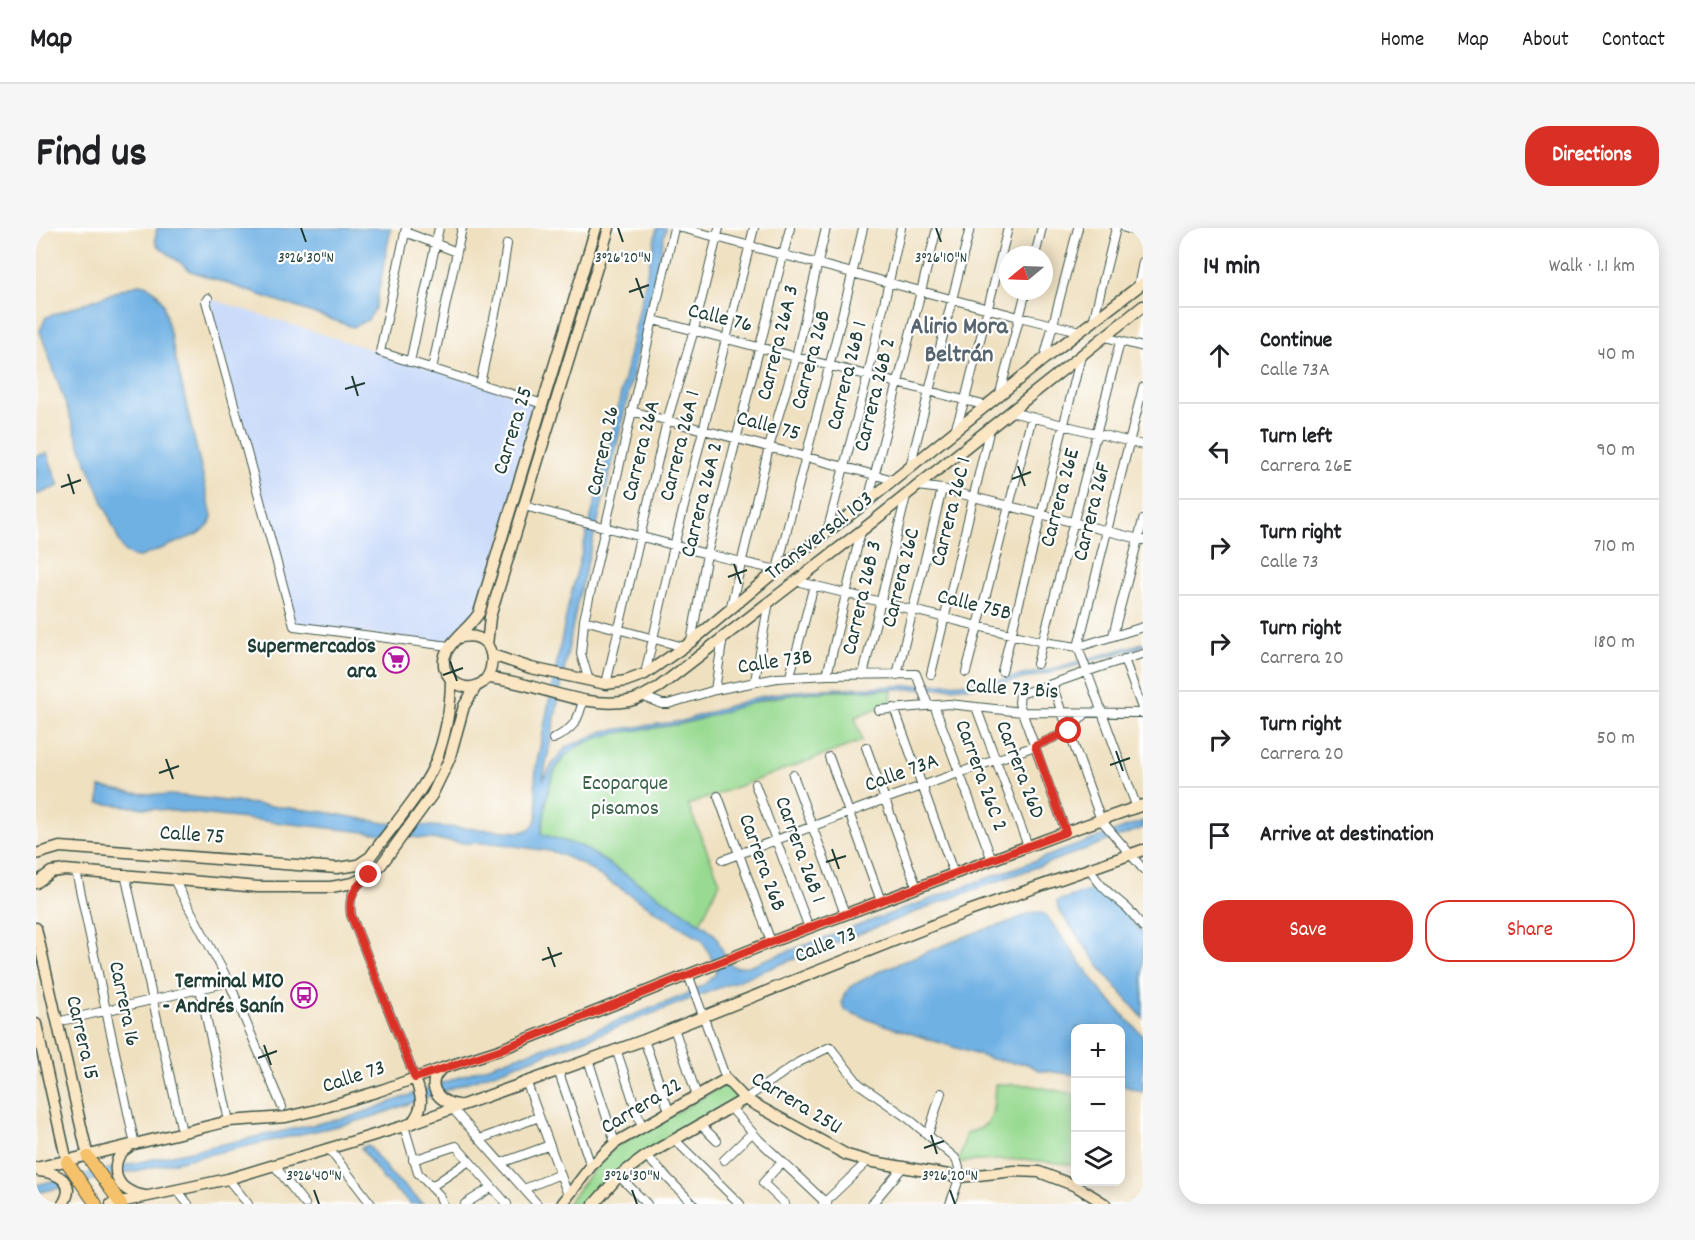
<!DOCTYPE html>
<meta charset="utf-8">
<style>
:root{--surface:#fff;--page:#f6f6f6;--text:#202124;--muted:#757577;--line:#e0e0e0;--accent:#d93025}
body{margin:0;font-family:Dekko,sans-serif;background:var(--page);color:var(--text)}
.controls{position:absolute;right:18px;bottom:18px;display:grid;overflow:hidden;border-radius:12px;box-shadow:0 3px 15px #0003}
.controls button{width:54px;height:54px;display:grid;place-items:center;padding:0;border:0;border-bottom:2px solid var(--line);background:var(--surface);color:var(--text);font:30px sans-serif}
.compass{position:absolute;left:963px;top:18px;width:54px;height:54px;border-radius:50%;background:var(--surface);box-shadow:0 3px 15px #0003;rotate:251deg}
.stop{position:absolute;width:18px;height:18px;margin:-14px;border:4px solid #d93025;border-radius:50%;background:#fff}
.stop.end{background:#d93025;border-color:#fff;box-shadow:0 2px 6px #0008}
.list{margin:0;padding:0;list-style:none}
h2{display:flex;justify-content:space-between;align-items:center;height:78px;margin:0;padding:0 24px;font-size:26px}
h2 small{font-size:20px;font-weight:400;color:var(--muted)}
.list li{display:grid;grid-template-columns:39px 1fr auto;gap:18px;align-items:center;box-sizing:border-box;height:96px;padding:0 24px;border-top:2px solid var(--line)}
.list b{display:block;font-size:22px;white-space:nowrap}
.list p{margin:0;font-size:20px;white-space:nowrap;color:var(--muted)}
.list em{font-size:20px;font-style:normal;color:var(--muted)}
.actions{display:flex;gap:12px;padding:18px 24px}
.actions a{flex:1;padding:14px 0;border:2px solid var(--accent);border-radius:24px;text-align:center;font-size:21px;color:var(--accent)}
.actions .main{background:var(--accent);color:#fff}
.icon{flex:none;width:33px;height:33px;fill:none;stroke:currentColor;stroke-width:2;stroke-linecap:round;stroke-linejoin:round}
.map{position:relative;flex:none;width:1107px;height:976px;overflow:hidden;border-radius:24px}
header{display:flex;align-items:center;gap:36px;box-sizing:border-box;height:84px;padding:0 30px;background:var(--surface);border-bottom:2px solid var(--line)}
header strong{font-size:28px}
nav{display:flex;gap:33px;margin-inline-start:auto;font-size:21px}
.intro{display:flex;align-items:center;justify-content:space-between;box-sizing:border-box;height:144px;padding:0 36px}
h1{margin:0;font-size:42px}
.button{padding:15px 27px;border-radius:24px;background:var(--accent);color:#fff;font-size:21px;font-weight:700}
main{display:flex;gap:36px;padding:0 36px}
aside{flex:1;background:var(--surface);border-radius:24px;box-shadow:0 3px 15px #0003}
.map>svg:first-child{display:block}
.built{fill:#cbdbf9}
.green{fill:#98da91;stroke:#5c8c62;stroke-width:1.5}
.water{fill:#70b1e4;stroke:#48778c;stroke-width:1.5}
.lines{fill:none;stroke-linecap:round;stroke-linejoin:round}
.street-casing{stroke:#3e5549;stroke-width:10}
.secondary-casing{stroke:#3e5549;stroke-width:13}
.primary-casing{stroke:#3e5549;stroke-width:14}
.street{stroke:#fff;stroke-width:8}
.secondary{stroke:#fbe6c4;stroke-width:10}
.primary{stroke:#f5c16b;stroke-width:12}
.route{stroke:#d93025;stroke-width:8}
.ticks{fill:none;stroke:#1f3d34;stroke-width:2}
.labels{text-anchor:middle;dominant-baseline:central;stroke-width:4.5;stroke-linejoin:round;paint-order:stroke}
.street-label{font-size:22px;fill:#1f3d34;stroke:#fff}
.poi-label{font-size:22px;font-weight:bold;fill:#1f3d34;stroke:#fff;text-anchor:end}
.park-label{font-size:22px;fill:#3d644b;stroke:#fff}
.neighbourhood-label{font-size:24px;font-weight:bold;fill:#57656f;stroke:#fff}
.ticks-label{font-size:15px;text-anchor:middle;fill:#1f3d34;stroke:#fff;stroke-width:4.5;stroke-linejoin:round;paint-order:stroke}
</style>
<header>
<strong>Map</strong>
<nav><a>Home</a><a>Map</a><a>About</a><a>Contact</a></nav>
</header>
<div class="intro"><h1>Find us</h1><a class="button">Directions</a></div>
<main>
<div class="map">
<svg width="1107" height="976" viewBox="0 0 1107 976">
<rect width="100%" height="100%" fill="#fff"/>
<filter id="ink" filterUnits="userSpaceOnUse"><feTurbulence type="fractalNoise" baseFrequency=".0167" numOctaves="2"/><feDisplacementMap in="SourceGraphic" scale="12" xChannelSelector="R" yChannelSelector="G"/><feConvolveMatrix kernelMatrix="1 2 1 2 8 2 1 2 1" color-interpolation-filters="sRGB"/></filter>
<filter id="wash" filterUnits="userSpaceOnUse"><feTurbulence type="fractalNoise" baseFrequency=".008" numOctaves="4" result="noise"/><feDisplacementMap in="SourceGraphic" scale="24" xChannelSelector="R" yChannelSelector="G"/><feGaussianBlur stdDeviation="1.35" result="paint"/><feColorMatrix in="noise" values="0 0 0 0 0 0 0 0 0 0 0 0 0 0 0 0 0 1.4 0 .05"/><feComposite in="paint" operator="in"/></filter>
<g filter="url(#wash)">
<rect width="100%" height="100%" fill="#efe0c0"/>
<!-- built -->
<path class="built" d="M172 70 507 176 443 385 415 415 258 398Z"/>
<!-- green -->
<path class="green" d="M856 462 855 475 819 489 826 513 652 577 684 654 664 695 547 619 505 606C512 575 508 550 532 526 557 500 611 503 645 496 658 493 671 487 684 483 703 478 723 472 742 469 779 461 818 463 856 462Z
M690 856 702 871 559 968 553 976H531L558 941 581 918Z
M959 856 993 857 1039 866V937L987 931 923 934 930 905C961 899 957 882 959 856Z"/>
<!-- water -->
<path class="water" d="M121 0H355L339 81 332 92 317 99 155 43 121 17 119 11Z
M621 0H630L579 225 541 376 507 552 519 532 531 519 568 503 646 493 718 470 749 464 785 461 953 454 1016 441 1107 415V418C1057 432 1005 450 953 457 884 465 813 457 744 468 710 474 678 489 644 496 608 503 566 501 535 523 508 542 512 577 505 606L547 619 669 698 680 708 692 735 699 739 712 738 1107 593V600L924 667 548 812 342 887 315 895 0 965V957L16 953 317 888 467 833 540 809 649 767 669 756 679 747 681 741 679 736 666 712 544 635 519 624 459 615H430L63 575 64 559 97 565 148 568 288 584 349 595 486 604C509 599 500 571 499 554 499 549 500 544 500 539L533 374 572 224Z
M102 56C115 57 121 63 127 75L176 288C174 298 170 301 162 306L104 329C96 329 91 327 86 320L46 223 4 103 10 89Z
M11 225 23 258 0 267V228Z
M1059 661 1083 680 1107 705V790L1070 747 1022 681 1021 673Z
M1003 684 1010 687 1066 764 1107 808V864L1085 857 1084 800H1040L1039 847 1003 842 989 835H978L955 831 836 793 808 782 806 774 809 765 817 757 844 743 943 703 968 696 995 685Z
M332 917 354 945 387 976H375L347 951 325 920Z"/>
</g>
<g filter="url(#ink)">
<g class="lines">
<!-- street casing -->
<g class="street-casing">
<path id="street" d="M370 0 344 124 507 176
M646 0 983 89 1044 103
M1089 0 1107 5
M369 4 421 24
M999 27 1006 0
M1102 59 1107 34
M172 70 170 73 258 398 413 418
M617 92 951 178
M1057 94 1080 0
M1069 109 1107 119
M1008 131 1042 0
M374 134 403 0
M396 141 426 0
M444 156 463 67 471 16
M963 169 990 63
M595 183 858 252
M975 184 1107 217
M919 202 929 172 972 0
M874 239 934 0
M881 258 906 261 1107 312
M832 273 901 0
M488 278 671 326 741 342C769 228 801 115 827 0
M791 304 832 147 865 0
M760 353 1007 414 1042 419 1107 399
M695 378 733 219 760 129 790 0
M548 392 648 419
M1077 407 1107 292
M655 414 671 326 754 0
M1088 431 1107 483
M1001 436 1084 114
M966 443 1045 128
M930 444 996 189
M609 446 638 318 718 0
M895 446 954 200
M791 447 825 303
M827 447 870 268
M861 447 906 261
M754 448 778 357
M553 453 545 426 548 392 638 0
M719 453 733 373
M570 456 631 193 658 102 683 0
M1016 457 1065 592 1107 641
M679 462 687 408
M606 468 626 476H632L679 462 741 450 791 447 880 446 892 477
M898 477 956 632
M940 479 992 618
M858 480 918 646
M843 482 913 476 986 484 1107 485
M517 511C537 501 543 493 547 471
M830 519 881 660
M793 529 845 673
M757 547 809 686
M719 556 773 700
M682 568 735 714
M1101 580 1042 419 1107 159
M1030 604 986 484 983 475 984 466C1026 454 1065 437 1107 426
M687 632 849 571 999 518 1033 503 1050 485
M1054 640C1062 658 1076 667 1091 680 1097 686 1102 693 1107 699
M40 643 99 917
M89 646 146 904
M137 650 193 754 246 879
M327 652C315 662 313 672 315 687L379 850
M652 746 690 851
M164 761 193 893
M21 794 193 754
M638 800 661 868
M608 812 633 883
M580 821 606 899
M552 831 579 915
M522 842 555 938
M490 853 532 967
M709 871 763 834 794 819 823 856 873 891 919 930C929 945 919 961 914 976
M416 880 501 976
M695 880 723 912 791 976
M665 897 681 913
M368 898 382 945 403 967 407 976
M892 907 905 865
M444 911 503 889
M639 912 704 976
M293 921 335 976
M610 928 657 976
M377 932 420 918 471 976
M688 932 716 905
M746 934 727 955 749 976
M465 935 514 917
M238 937 269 976
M583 948 611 976
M192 951 212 976
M395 959 433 933
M488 961 524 946
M141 962 152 976
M429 976 456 959
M787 976 832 933
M836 976 867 939"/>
</g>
<!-- secondary casing -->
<g class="secondary-casing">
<path id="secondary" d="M422 410C472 396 462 476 421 456 413 451 407 442 408 433 408 417 434 400 443 385L560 0
M451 417 454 389 573 0
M456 427 495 440 570 456 590 453 609 446 655 414 741 342 832 273 1008 131 1107 55
M451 450C498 453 545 482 593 473 604 471 613 464 623 459L825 303 1107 78
M0 626 24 619 301 640 322 637 334 629C352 604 386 565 398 538 409 510 415 481 415 451
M0 655 15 644 29 642 222 659H295L317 655 333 647 345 637 396 567 413 532 428 478 441 457
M0 700 52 929
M0 796 31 934
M407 840C387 855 402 875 422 877
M376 895C389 877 386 870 379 850
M93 919C77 927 75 950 90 961 96 965 103 967 109 968
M0 940 193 893 250 889 280 882 343 863 407 840 463 822 735 714 1030 604 1107 577
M3 943C22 945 41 954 27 976
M75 976 192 951 368 898 608 812 933 683 1107 622
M526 976 555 938 579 915 690 851 709 871 811 927 832 933 924 949 978 943 1003 944 1040 958 1069 976
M558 976 583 948 610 928 709 871"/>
</g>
<!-- primary casing -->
<g class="primary-casing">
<path id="primary" d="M52 929 85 976
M31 934 60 976"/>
</g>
<!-- street -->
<use href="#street" class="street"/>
<!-- secondary -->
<use href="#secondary" class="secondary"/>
<!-- primary -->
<use href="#primary" class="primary"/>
</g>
</g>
<g class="lines" filter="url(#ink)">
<!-- route -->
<path class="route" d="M333 647C319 659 312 668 315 687L379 850 463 822 735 714 1030 604 999 518 1033 503"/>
</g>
<!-- ticks -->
<path class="ticks" d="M265 0 270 14M582 0 587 14M900 0 905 14M600 50 607 70M593 64 613 57M316 148 322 168M309 161 329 155M982 238 989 258M32 246 38 266M976 251 995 244M25 259 45 252M698 336 705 356M692 349 711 342M414 433 421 453M407 447 427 440M1080 523 1087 543M130 531 137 551M1074 537 1094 530M123 545 143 538M796 621 803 641M790 634 810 628M512 719 519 739M506 732 526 725M228 817 235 837M222 830 241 823M895 907 901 926M888 920 908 913M278 962 283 976M596 962 601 976M914 962 919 976"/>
<!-- icons -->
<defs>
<g id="supermarket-ring" transform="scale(1.35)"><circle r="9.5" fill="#fff" stroke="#b5179e" stroke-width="1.5"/><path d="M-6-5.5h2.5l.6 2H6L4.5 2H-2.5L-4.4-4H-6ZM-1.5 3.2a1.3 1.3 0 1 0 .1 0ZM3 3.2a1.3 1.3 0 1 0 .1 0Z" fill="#b5179e"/></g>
<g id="bus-ring" transform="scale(1.35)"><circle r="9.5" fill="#fff" stroke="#b5179e" stroke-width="1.5"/><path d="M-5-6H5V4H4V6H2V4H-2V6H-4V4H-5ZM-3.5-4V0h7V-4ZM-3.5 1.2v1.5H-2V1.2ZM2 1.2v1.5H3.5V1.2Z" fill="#b5179e"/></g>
</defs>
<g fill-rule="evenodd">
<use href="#supermarket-ring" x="360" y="432"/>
<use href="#bus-ring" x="268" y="767"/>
</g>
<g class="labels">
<!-- street labels -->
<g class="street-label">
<text transform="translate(684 91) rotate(14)">Calle 76</text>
<text transform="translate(743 115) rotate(-76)">Carrera 26A 3</text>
<text transform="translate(776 132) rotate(-75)">Carrera 26B</text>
<text transform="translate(812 148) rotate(-76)">Carrera 26B 1</text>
<text transform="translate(840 167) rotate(-76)">Carrera 26B 2</text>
<text transform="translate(732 199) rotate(15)">Calle 75</text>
<text transform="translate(478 203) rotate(-73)">Carrera 25</text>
<text transform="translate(645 218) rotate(-76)">Carrera 26A 1</text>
<text transform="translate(568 223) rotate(-78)">Carrera 26</text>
<text transform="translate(606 223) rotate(-76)">Carrera 26A</text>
<text transform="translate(1025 270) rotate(-75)">Carrera 26E</text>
<text transform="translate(667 272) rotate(-76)">Carrera 26A 2</text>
<text transform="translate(916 284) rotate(-76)">Carrera 26C 1</text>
<text transform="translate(1057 284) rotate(-76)">Carrera 26F</text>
<text transform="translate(784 309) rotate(-38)">Transversal 103</text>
<text transform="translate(866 350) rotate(-76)">Carrera 26C</text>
<text transform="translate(827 370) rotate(-77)">Carrera 26B 3</text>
<text transform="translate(938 378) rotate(14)">Calle 75B</text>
<text transform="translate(739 435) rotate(-8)">Calle 73B</text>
<text transform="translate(976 462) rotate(4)">Calle 73 Bis</text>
<text transform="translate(983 542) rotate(69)">Carrera 26D</text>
<text transform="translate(866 546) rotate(-20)">Calle 73A</text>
<text transform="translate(944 548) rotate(70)">Carrera 26C 2</text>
<text transform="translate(156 608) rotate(4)">Calle 75</text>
<text transform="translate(763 622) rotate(70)">Carrera 26B 1</text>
<text transform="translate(725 635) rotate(70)">Carrera 26B</text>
<text transform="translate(790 718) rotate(-22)">Calle 73</text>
<text transform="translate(87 776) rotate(78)">Carrera 16</text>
<text transform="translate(45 810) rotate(77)">Carrera 15</text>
<text transform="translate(318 850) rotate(-18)">Calle 73</text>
<text transform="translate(760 876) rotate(31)">Carrera 25U</text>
<text transform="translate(606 879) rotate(-31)">Carrera 22</text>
</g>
<!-- poi labels -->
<g class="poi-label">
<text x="340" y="419">Supermercados<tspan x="340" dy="25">ara</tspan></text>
<text x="248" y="754">Terminal MIO<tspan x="248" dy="25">- Andrés Sanín</tspan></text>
</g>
<!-- park labels -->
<g class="park-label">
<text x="589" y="556">Ecoparque<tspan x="589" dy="25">pisamos</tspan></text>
</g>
<!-- neighbourhood labels -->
<g class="neighbourhood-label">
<text x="923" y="100">Alirio Mora<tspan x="923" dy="28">Beltrán</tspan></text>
</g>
</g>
<g class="ticks-label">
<text x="270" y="34">3°26'30"N</text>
<text x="587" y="34">3°26'20"N</text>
<text x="905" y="34">3°26'10"N</text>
<text x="278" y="952">3°26'40"N</text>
<text x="596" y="952">3°26'30"N</text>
<text x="914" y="952">3°26'20"N</text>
</g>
</svg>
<div class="controls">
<button>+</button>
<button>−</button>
<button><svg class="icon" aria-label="layers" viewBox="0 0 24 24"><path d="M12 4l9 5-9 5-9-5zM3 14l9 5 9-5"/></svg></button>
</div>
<svg class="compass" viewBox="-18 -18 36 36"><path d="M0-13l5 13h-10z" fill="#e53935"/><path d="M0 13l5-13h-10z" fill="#757577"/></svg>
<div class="stop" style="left:1033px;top:503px"></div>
<div class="stop end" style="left:333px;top:647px"></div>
</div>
<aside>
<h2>14 min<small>Walk · 1.1 km</small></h2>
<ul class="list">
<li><svg class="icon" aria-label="ahead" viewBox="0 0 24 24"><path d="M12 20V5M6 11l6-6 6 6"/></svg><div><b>Continue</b><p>Calle 73A</p></div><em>40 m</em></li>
<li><svg class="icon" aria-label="left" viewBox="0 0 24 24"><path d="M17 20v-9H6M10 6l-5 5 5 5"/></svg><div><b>Turn left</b><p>Carrera 26E</p></div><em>90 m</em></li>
<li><svg class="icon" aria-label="right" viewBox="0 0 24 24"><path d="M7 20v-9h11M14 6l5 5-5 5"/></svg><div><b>Turn right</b><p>Calle 73</p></div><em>710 m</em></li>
<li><svg class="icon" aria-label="right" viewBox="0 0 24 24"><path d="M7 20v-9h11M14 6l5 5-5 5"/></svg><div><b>Turn right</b><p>Carrera 20</p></div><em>180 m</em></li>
<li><svg class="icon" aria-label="right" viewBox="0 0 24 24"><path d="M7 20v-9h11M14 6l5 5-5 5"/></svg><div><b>Turn right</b><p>Carrera 20</p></div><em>50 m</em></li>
<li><svg class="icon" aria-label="arrive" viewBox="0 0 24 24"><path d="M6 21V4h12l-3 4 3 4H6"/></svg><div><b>Arrive at destination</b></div></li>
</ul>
<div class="actions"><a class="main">Save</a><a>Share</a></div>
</aside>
</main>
